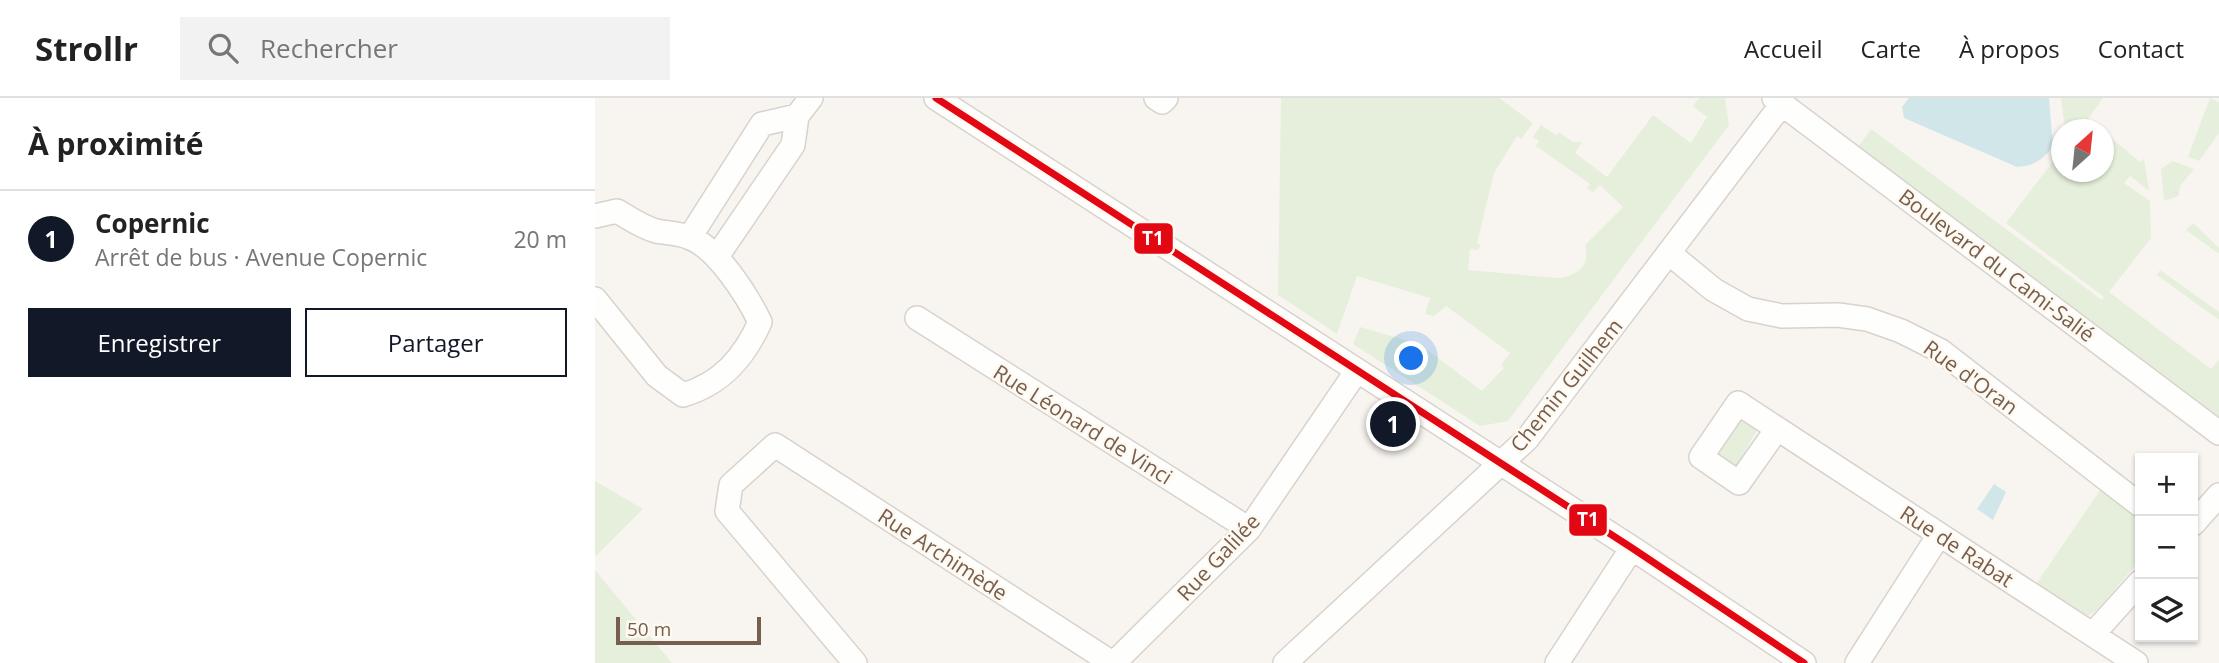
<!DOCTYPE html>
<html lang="fr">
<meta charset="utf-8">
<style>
:root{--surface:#fff;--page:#f2f2f2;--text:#222;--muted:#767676;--line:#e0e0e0;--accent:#111827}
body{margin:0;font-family:"Open Sans",sans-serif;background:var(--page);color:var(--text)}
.controls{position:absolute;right:21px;bottom:21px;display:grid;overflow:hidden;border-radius:0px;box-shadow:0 2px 5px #0004}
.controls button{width:63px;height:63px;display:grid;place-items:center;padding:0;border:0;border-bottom:2px solid var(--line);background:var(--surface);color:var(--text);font:35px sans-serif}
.compass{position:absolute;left:1456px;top:21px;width:63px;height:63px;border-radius:50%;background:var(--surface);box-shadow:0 2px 5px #0004;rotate:27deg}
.scale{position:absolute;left:21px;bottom:18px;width:145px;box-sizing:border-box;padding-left:7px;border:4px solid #775e4e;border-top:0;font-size:19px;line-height:24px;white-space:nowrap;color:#775e4e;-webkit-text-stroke:5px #fefaf2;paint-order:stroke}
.you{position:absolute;left:817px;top:261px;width:24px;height:24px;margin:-18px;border:5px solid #fff;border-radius:50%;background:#1a73e8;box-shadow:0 0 0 10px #1a73e833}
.badge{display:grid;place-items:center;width:46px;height:46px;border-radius:50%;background:var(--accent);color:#fff;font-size:23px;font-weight:700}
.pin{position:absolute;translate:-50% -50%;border:4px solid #fff;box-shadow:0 2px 7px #0006}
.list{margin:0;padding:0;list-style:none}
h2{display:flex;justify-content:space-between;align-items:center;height:91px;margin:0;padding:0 28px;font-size:30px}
h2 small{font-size:23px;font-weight:400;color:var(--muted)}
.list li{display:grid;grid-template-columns:46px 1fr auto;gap:21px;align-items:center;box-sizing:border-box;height:98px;padding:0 28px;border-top:2px solid var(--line)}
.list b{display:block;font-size:26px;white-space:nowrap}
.list p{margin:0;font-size:23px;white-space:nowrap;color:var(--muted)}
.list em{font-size:23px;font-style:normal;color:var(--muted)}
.actions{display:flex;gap:14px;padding:21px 28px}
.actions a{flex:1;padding:16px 0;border:2px solid var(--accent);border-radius:0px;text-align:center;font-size:24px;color:var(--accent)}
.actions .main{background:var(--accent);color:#fff}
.icon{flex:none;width:38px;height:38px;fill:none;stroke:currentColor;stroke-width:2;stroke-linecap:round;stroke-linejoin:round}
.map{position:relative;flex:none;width:1624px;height:565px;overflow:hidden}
header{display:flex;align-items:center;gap:42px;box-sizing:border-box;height:98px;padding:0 35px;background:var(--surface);border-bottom:2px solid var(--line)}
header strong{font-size:33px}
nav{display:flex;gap:38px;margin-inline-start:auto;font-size:24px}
.search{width:490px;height:63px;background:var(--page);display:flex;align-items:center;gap:18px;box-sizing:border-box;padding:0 24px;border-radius:0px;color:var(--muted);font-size:26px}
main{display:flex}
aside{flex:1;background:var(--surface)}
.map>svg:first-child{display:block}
.green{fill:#e5efdb}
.water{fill:#d1e6e9}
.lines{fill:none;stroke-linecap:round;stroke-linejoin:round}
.minor-casing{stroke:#d8d2cd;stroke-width:26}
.minor{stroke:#fefefd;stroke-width:23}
.bus-1-casing{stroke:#fefaf2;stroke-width:12}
.bus-1{stroke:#e30613;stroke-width:7}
.labels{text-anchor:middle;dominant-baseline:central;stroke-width:5;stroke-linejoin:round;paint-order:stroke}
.street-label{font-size:21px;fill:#775e4e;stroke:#fefaf2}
.line-badge{stroke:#fefaf2;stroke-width:2.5}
.badge-label{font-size:19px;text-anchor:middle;font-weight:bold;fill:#fff}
</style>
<header>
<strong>Strollr</strong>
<div class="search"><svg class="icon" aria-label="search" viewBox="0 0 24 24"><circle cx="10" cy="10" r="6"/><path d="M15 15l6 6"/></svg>Rechercher</div>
<nav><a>Accueil</a><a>Carte</a><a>À propos</a><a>Contact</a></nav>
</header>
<main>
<aside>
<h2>À proximité<small></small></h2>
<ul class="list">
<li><span class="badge">1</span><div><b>Copernic</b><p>Arrêt de bus · Avenue Copernic</p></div><em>20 m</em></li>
</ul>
<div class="actions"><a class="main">Enregistrer</a><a>Partager</a></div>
</aside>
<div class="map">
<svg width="1624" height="565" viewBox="0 0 1624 565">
<rect width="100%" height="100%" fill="#f8f5f0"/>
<!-- green -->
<path class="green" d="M686 0H904L938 25 926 41 922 38 899 75 882 145 886 147 883 152 875 151 873 172 961 180C980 180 997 167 990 147L1028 109 1005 87 998 94 992 90 995 86 941 48 944 43 938 39 946 27 961 37 964 34 978 44H987L980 55 1012 79 1058 17 1096 45 1112 19 1098 8 1104 0H1130L1134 27 913 323 885 328 758 246 765 229 824 246 887 293 909 270 906 267 915 255 851 208 839 218 830 216 835 200 762 178 742 236 683 197Z
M1466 0H1508L1493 21 1506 31H1470Z
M1615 0 1624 4V35L1604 63 1593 59Z
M1276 31 1507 202 1509 199 1411 125 1466 53V74H1508L1509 34 1545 64 1549 61 1554 93 1535 78 1529 85 1555 103 1556 140 1514 194 1616 271 1624 262V327L1261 52Z
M1578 63 1599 71 1585 88 1584 98 1569 103 1566 71Z
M1598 125 1624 150V156L1591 132Z
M1565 172 1624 214V222L1562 177Z
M1141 319 1162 332 1141 369 1119 357Z
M0 383 48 411 0 459Z
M1508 388 1545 416V462L1503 511 1490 520 1439 489Z
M0 472 77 565H0Z"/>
<!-- water -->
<path class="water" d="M1314 0H1454L1458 49C1447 62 1439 68 1422 69L1309 20 1307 9Z
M1399 386 1411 394 1398 422 1382 411Z"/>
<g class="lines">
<!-- minor casing -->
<g class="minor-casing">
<path id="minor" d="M341 0 1037 450 1209 565
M561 0 567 4 571 0
M1179 0 1624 335
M0 118 22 113C34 120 47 129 61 133 71 135 83 135 93 139 121 148 152 197 165 224 149 260 126 286 88 297L62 278 0 201
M95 139 167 26 202 18
M1074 155 1119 192 1153 211 1187 218 1243 217 1272 221 1306 233 1346 253 1545 407
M123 157 198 47 202 18 216 0
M322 220 654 431
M1182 331 1144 385 1106 359 1143 305 1541 565
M1598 426 1624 397
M1498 536 1545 484
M260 565 132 413 136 387 180 347 517 565
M519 565 654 431 761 274
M690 565 932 341 1187 6
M962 565 1037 450
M1262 565 1344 437"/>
</g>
<!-- minor -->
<use href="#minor" class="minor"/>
<!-- bus-1 casing -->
<g class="bus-1-casing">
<path id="bus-1" d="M341 0 1037 450 1209 565"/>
</g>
<!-- bus-1 -->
<use href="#bus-1" class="bus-1"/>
</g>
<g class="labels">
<!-- street labels -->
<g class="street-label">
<text transform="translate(1402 167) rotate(37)">Boulevard du Cami-Salié</text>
<text transform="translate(1376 279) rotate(36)">Rue d'Oran</text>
<text transform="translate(971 287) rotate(-51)">Chemin Guilhem</text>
<text transform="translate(488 326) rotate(32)">Rue Léonard de Vinci</text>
<text transform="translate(1362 448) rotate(33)">Rue de Rabat</text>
<text transform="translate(348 456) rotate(33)">Rue Archimède</text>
<text transform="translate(623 459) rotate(-47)">Rue Galilée</text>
</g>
</g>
<g class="line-badge">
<rect x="538" y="124" width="41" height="33" rx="7" fill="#e30613"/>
<rect x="973" y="405" width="40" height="34" rx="7" fill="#e30613"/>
</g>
<g class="badge-label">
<text x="558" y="147">T1</text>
<text x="993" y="428">T1</text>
</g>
</svg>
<div class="controls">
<button>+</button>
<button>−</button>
<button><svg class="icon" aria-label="layers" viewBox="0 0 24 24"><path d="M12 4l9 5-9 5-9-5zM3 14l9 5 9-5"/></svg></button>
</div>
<svg class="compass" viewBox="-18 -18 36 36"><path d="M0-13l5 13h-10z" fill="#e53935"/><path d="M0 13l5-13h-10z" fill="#767676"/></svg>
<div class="scale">50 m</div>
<div class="you"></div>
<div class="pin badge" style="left:798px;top:326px">1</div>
</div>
</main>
